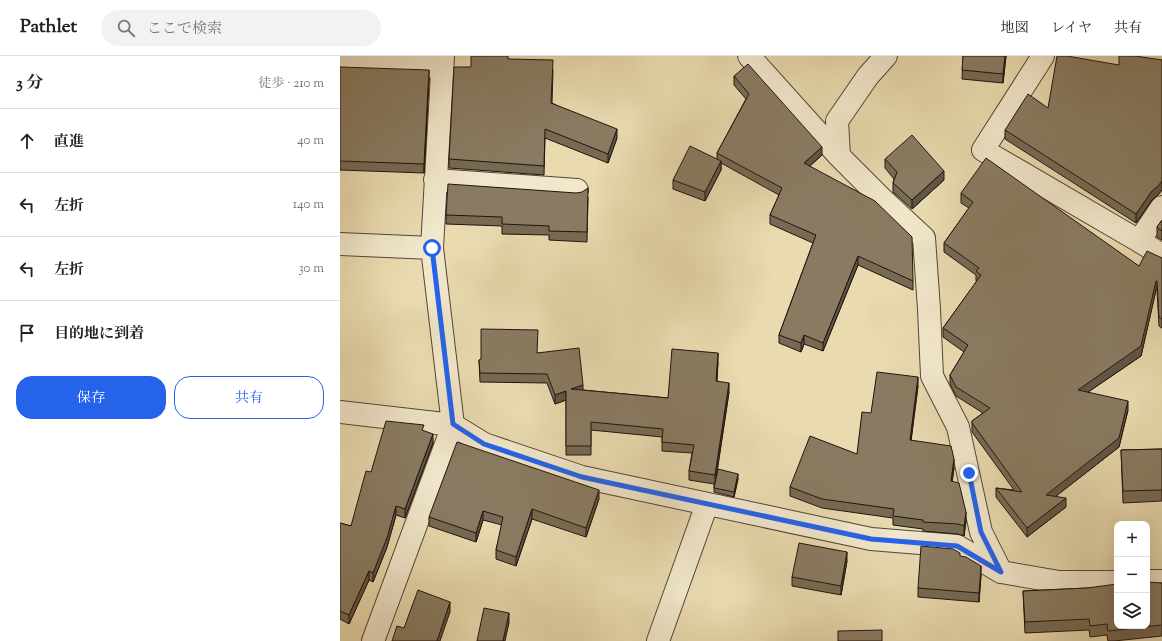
<!DOCTYPE html>
<html lang="ja">
<meta charset="utf-8">
<style>
:root{--surface:#fff;--page:#f2f2f2;--text:#222;--muted:#767676;--line:#e0e0e0;--accent:#2563eb}
body{margin:0;font-family:"Sorts Mill Goudy","Noto Serif JP",serif;background:var(--page);color:var(--text)}
.controls{position:absolute;right:12px;bottom:12px;display:grid;overflow:hidden;border-radius:8px;box-shadow:0 4px 16px #0002}
.controls button{width:36px;height:36px;display:grid;place-items:center;padding:0;border:0;border-bottom:1px solid var(--line);background:var(--surface);color:var(--text);font:20px sans-serif}
.stop{position:absolute;width:12px;height:12px;margin:-9px;border:3px solid #2563eb;border-radius:50%;background:#fff}
.stop.end{background:#2563eb;border-color:#fff;box-shadow:0 1px 4px #0008}
.list{margin:0;padding:0;list-style:none}
h2{display:flex;justify-content:space-between;align-items:center;height:52px;margin:0;padding:0 16px;font-size:17px}
h2 small{font-size:13px;font-weight:400;color:var(--muted)}
.list li{display:grid;grid-template-columns:26px 1fr auto;gap:12px;align-items:center;box-sizing:border-box;height:64px;padding:0 16px;border-top:1px solid var(--line)}
.list b{display:block;font-size:15px;white-space:nowrap}
.list em{font-size:13px;font-style:normal;color:var(--muted)}
.actions{display:flex;gap:8px;padding:12px 16px}
.actions a{flex:1;padding:9px 0;border:1px solid var(--accent);border-radius:16px;text-align:center;font-size:14px;color:var(--accent)}
.actions .main{background:var(--accent);color:#fff}
.icon{flex:none;width:22px;height:22px;fill:none;stroke:currentColor;stroke-width:2;stroke-linecap:round;stroke-linejoin:round}
.map{position:relative;flex:none;width:822px;height:585px;overflow:hidden}
header{display:flex;align-items:center;gap:24px;box-sizing:border-box;height:56px;padding:0 20px;background:var(--surface);border-bottom:1px solid var(--line)}
header strong{font-size:19px}
nav{display:flex;gap:22px;margin-inline-start:auto;font-size:14px}
.search{width:280px;height:36px;background:var(--page);display:flex;align-items:center;gap:10px;box-sizing:border-box;padding:0 14px;border-radius:22px;color:var(--muted);font-size:15px}
main{display:flex}
aside{flex:1;background:var(--surface)}
.map>svg:first-child{display:block}
.lines{fill:none;stroke-linecap:round;stroke-linejoin:round}
.minor-casing{stroke:#524637;stroke-width:24}
.minor{stroke:#f1e7cb;stroke-width:22}
.wall{fill:#766a54;stroke:#20140f}
.shaded-wall{fill:#605645;stroke:#20140f}
.building{fill:#897b62;stroke:#20140f}
.route{stroke:#2563eb;stroke-width:5}
</style>
<header>
<strong>Pathlet</strong>
<div class="search"><svg class="icon" aria-label="search" viewBox="0 0 24 24"><circle cx="10" cy="10" r="6"/><path d="M15 15l6 6"/></svg>ここで検索</div>
<nav><a>地図</a><a>レイヤ</a><a>共有</a></nav>
</header>
<main>
<aside>
<h2>3 分<small>徒歩 · 210 m</small></h2>
<ul class="list">
<li><svg class="icon" aria-label="ahead" viewBox="0 0 24 24"><path d="M12 20V5M6 11l6-6 6 6"/></svg><div><b>直進</b></div><em>40 m</em></li>
<li><svg class="icon" aria-label="left" viewBox="0 0 24 24"><path d="M17 20v-9H6M10 6l-5 5 5 5"/></svg><div><b>左折</b></div><em>140 m</em></li>
<li><svg class="icon" aria-label="left" viewBox="0 0 24 24"><path d="M17 20v-9H6M10 6l-5 5 5 5"/></svg><div><b>左折</b></div><em>30 m</em></li>
<li><svg class="icon" aria-label="arrive" viewBox="0 0 24 24"><path d="M6 21V4h12l-3 4 3 4H6"/></svg><div><b>目的地に到着</b></div></li>
</ul>
<div class="actions"><a class="main">保存</a><a>共有</a></div>
</aside>
<div class="map">
<svg width="822" height="585" viewBox="0 0 822 585">
<rect width="100%" height="100%" fill="#e9daaf"/>
<filter id="stains"><feTurbulence type="fractalNoise" baseFrequency=".005" numOctaves="4"/><feColorMatrix values="0 0 0 0 .2 0 0 0 0 .09 0 0 0 0 .02 0 0 0 .5 -.17"/></filter>
<radialGradient id="worn" r=".72"><stop offset=".6" stop-color="#630" stop-opacity="0"/><stop offset="1" stop-color="#630" stop-opacity=".3"/></radialGradient>
<g class="lines">
<!-- minor casing -->
<g class="minor-casing">
<path id="minor" d="M409 0 499 100
M546 0 528 20 497 65 499 100 541 142 584 182 589 253 592 320 618 371 641 476 661 516
M703 0 643 94 799 185 822 151
M0 8 102 11
M95 124 237 134
M799 185 822 199
M0 188 92 192
M0 356 113 369 144 388 242 421 531 483 617 490 661 516 719 526H777
M807 525H822
M33 585 113 369 92 192 103 0
M318 585 367 448"/>
</g>
<!-- minor -->
<use href="#minor" class="minor"/>
</g>
<!-- wall -->
<path class="wall" d="M623 0H666L663 27 622 23Z
M168 3 213 14 212 47 277 82 268 107 205 82 204 119 109 112V103L131 11Z
M822 4V134L818 139 812 144 796 167 665 83V74L708 52 779 9Z
M0 11 89 23 84 117 0 114Z
M394 20 482 99 470 110 573 225V234L518 209 483 295 464 288 461 296 439 287V279L473 187 430 168V159L439 139 381 107V114L365 145 333 133V124L377 103V97L406 43 394 29Z
M545 103 604 124 572 153 553 136V127L554 123 545 112Z
M621 137 799 210 822 202V272L819 270 817 234H816L801 300 748 336 788 354 779 391 716 440 726 451 687 481 656 441V432L674 434 632 376V365L643 357 616 340 610 328V319L624 296 603 281V272L637 225H636V219L604 196V187L629 152 621 147Z
M248 141 247 186 209 184V179L162 178V170L106 168V159Z
M822 164V184L817 181V171Z
M198 297 243 334 328 342 378 306 377 325 389 336 376 423H398L394 441 374 436V428L349 424V415L352 397 322 395V381L251 374V399H226V344L215 348 207 327 140 326 139 304Z
M578 330 571 384 614 412 612 426 626 465 624 480 618 478 583 475V473L553 469V462L482 452 450 440V431L517 398 531 357Z
M84 375 93 387 65 462 56 459 47 491 33 526 29 524 9 568 0 563V467L11 470 31 416Z
M822 393V445L783 447 781 394Z
M259 443 246 481 192 463 176 510 156 503V494L162 469 143 464 136 486 89 470V461Z
M620 501 641 519 639 546 578 541V532Z
M507 505 501 539 452 530V521Z
M822 527V580L774 585H768L767 579 750 581 749 574 685 577 683 535 747 532Z"/>
<!-- shaded-wall -->
<path class="shaded-wall" d="M665 0H666L663 27V18Z
M89 14V23L84 117V108Z
M277 73V82L268 107V98Z
M482 91V99L464 115V107Z
M381 105V114L365 145V136Z
M604 115V124L572 153V144Z
M822 125V134L818 139 812 144 796 167V158L812 135Z
M518 200V209L483 295V287Z
M816 225V234L801 300 738 343V334Z
M464 279V288L461 296V287Z
M378 297V306L376 334V325Z
M578 321V330L570 393V384Z
M389 327V336L375 428V419Z
M243 329V337L231 333Z
M226 335V344L215 348V339Z
M788 345V354L779 391 706 448V439Z
M93 378V387L65 462V453Z
M614 403V412L611 435V425Z
M398 418V423L394 441V436Z
M259 434V443L246 481V472Z
M726 442V451L687 481V472Z
M56 450V459L47 491 33 526V517Z
M192 453V463L176 510V501Z
M143 455V464L136 486V477Z
M626 456V465L624 480V470Z
M507 496V505L501 539V530Z
M641 510V519L639 546V537Z
M29 515V524L9 568V559Z
M110 546V556L100 585H97Z
M169 557V567L165 585H163Z"/>
<!-- building -->
<path class="building" d="M131 0H168V3L213 4 211 47 277 73 268 98 205 73 204 110 109 103 114 11H131Z
M623 0H665L663 18 622 14Z
M717 0H727L779 9V0H795L822 4V125L818 130 812 135 796 158 665 74 688 38 708 52Z
M408 8 482 91 464 107 535 145 572 181 573 225 518 200 483 287 464 279 461 287 439 279 476 179 430 159 442 132 377 97 409 38 394 20Z
M0 11 89 14 84 108 0 105Z
M572 79 604 115 572 144 553 127 557 116 545 103Z
M350 90 381 105 365 136 333 124Z
M646 102 799 210 807 195 822 202V263L819 261 817 225H816L801 290 738 334 788 345 779 382 706 439 726 442 687 472 656 432 682 436 632 367V365L650 352 616 331 610 319 628 289 603 272 641 219 636 215 639 212 604 187 633 146 621 137Z
M108 128 236 137 242 136 248 132 247 176 209 175V170L162 168V161L106 159Z
M822 164V175L817 171Z
M141 273 198 274 197 297 239 292 243 329 231 333 328 342 332 293 378 297 376 325 389 327 375 419 349 415 354 389 322 386 323 373 251 366V390H226V335L215 339 207 318 140 317 139 304 141 303Z
M537 316 578 321 570 384 611 390 614 403 611 425 619 427 626 456 624 470 618 468 583 466V464L553 460 554 453 482 443 450 431 470 380 517 398 522 356 531 357Z
M46 365 84 369 82 374 93 378 65 453 56 450 47 482 33 517 29 515 9 559 0 555V467L11 470 26 415 31 416Z
M117 386 259 434 246 472 192 453 176 501 156 494 163 461 143 455 136 477 89 461Z
M822 393V434L783 435 781 394Z
M378 413 398 418 394 436 374 432Z
M459 487 507 496 501 530 452 521Z
M581 490 613 493 620 497V500L626 501 641 510 639 537 578 532Z
M807 526 822 527V569L768 575 767 568 750 570 749 563 685 566 683 535 747 532 777 528V570H807Z
M78 534 110 546 97 585H52L57 570 64 572Z
M144 552 169 557 163 585H137Z
M542 574V585H498V575Z"/>
<g class="lines">
<!-- route -->
<path class="route" d="M92 192 113 368 144 388 242 421 531 483 617 490 661 516 641 476 629 417"/>
</g>
<rect width="100%" height="100%" filter="url(#stains)"/>
<rect width="100%" height="100%" fill="url(#worn)"/>
</svg>
<div class="controls">
<button>+</button>
<button>−</button>
<button><svg class="icon" aria-label="layers" viewBox="0 0 24 24"><path d="M12 4l9 5-9 5-9-5zM3 14l9 5 9-5"/></svg></button>
</div>
<div class="stop" style="left:92px;top:192px"></div>
<div class="stop end" style="left:629px;top:417px"></div>
</div>
</main>
